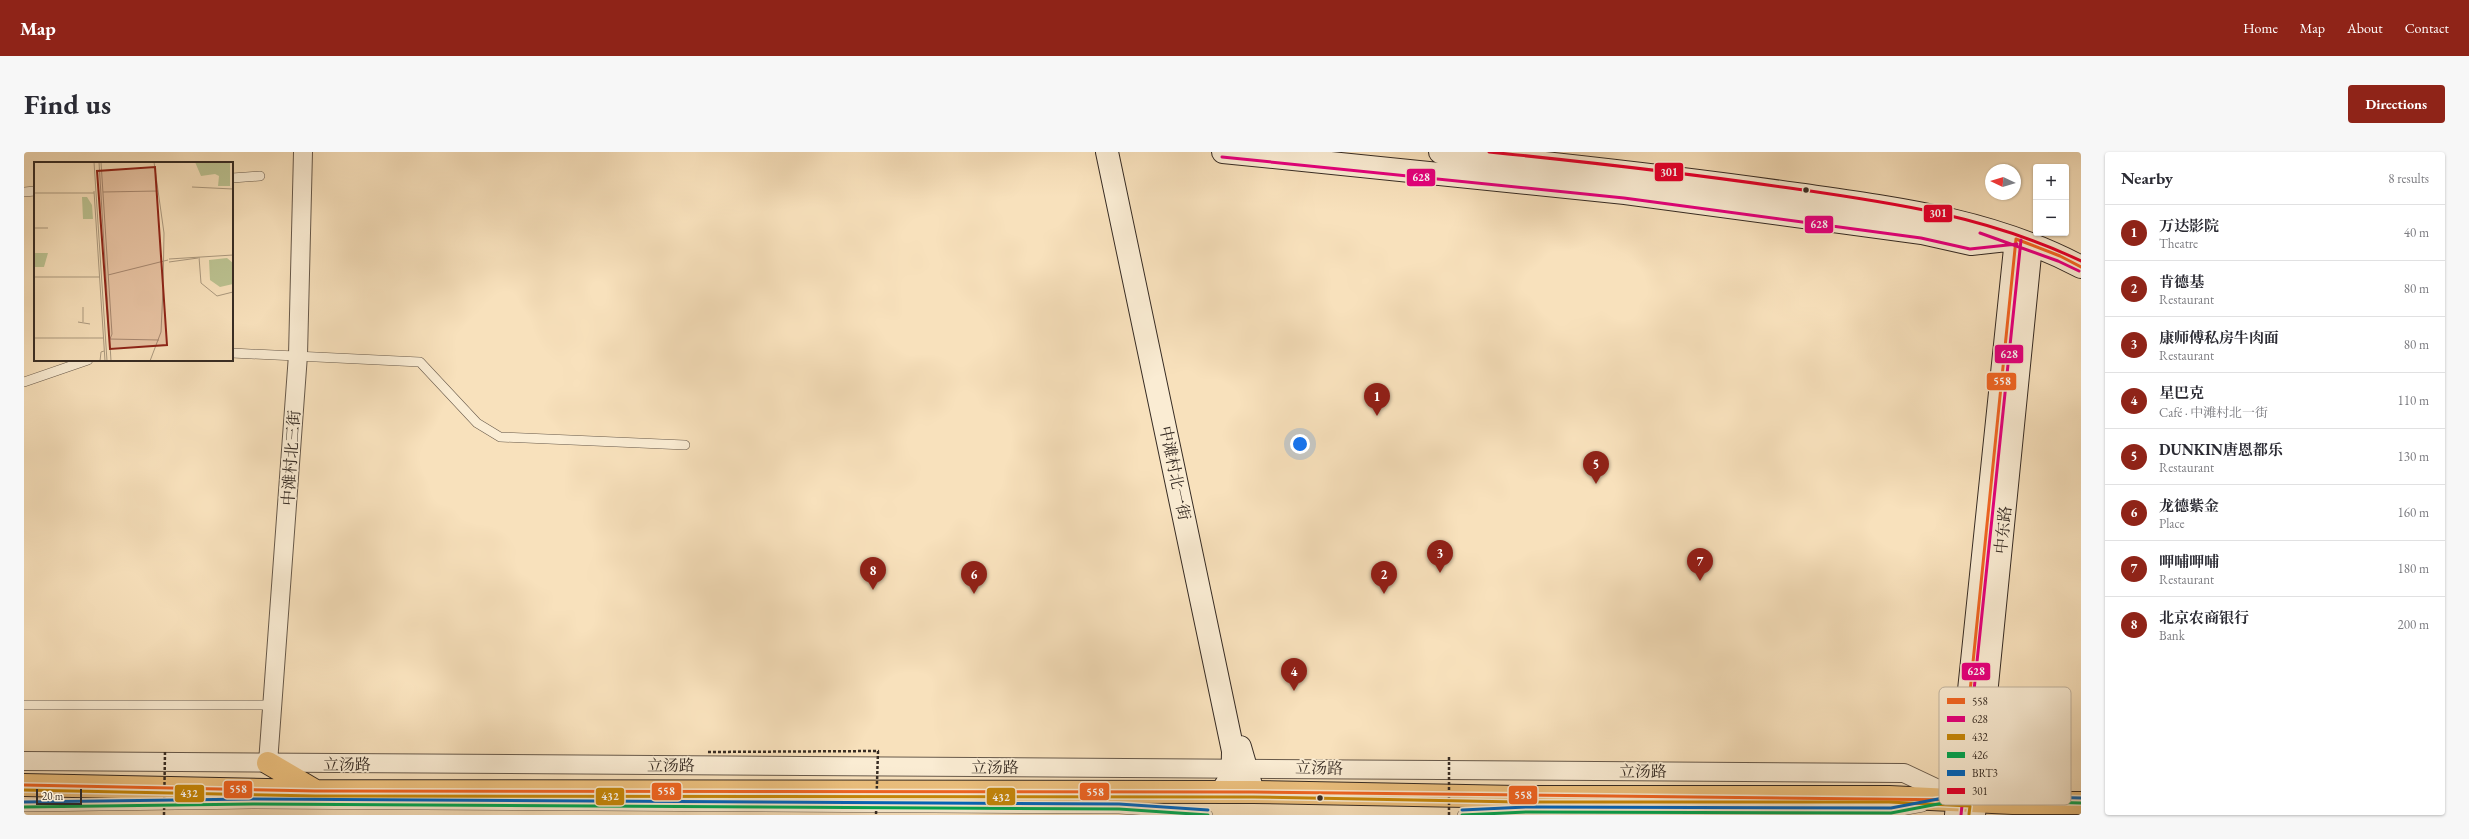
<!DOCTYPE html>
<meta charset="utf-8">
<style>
:root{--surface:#fff;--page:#f7f7f7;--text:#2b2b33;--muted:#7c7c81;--line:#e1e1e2;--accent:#8f2418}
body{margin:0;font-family:"EB Garamond","Noto Serif SC",serif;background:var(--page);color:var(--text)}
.controls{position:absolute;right:12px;top:12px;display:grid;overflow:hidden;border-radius:4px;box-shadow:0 1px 3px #0004}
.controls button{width:36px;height:36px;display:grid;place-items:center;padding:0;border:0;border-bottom:1px solid var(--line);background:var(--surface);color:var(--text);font:20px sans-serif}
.compass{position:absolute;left:1961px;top:12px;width:36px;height:36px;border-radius:50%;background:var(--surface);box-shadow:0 1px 3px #0004;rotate:274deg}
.scale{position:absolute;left:12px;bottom:10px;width:46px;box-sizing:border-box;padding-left:4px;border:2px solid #372c24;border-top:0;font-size:11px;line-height:14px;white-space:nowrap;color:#372c24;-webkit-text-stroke:3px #faecd3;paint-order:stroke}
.you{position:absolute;left:1276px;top:292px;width:14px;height:14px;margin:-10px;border:3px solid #fff;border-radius:50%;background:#1a73e8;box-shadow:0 0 0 6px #1a73e833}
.badge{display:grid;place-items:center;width:26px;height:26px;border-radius:50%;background:var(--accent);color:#fff;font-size:13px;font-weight:700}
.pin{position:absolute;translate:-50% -33px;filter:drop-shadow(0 1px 2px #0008)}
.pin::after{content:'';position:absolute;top:21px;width:14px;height:12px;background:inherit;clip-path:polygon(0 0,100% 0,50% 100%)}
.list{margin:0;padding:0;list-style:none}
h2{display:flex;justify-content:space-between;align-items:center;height:52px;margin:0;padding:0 16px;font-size:17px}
h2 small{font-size:13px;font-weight:400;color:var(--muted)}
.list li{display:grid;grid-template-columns:26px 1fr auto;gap:12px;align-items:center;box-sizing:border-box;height:56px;padding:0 16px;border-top:1px solid var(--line)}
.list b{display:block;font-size:15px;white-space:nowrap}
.list p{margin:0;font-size:13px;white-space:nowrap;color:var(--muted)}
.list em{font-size:13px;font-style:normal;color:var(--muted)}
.map{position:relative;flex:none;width:2057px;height:663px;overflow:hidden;border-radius:4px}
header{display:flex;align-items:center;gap:24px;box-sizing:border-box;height:56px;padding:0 20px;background:var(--accent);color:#fff}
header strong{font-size:19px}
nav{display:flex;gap:22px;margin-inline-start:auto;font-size:14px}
.intro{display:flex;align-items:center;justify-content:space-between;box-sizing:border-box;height:96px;padding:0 24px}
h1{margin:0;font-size:28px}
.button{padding:10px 18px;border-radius:4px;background:var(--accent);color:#fff;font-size:14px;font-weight:700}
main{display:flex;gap:24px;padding:0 24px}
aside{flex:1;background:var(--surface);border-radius:4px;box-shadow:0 1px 3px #0004}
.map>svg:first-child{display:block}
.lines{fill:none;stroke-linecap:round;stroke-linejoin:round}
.lane-casing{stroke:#67594a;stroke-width:10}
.street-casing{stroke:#67594a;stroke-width:20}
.secondary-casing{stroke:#372c24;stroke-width:24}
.primary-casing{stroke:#372c24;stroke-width:24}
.lane{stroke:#faecd3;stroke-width:9}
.street{stroke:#faecd3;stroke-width:18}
.secondary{stroke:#faecd3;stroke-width:22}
.primary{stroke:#ecc07e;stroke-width:22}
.path-bridge{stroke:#372c24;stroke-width:2.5;stroke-dasharray:3 2;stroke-linecap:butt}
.bus-1-casing{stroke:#faecd3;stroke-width:6}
.bus-2-casing{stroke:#faecd3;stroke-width:6}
.bus-3-casing{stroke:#faecd3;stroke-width:6}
.bus-4-casing{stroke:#faecd3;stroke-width:6}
.bus-5-casing{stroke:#faecd3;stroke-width:6}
.bus-6-casing{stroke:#faecd3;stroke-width:6}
.bus-1{stroke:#f26522;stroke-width:3}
.bus-2{stroke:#e5007d;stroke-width:3}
.bus-3{stroke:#c78809;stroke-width:3}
.bus-4{stroke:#00a651;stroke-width:3}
.bus-5{stroke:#0065bd;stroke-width:3}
.bus-6{stroke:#e4002b;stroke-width:3}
.bus-dot{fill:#372c24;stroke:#faecd3;stroke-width:1.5}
.labels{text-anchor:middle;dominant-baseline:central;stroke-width:3.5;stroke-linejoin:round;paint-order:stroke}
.street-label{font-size:16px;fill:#372c24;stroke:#faecd3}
.inset-road{fill:none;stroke:#ab997f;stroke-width:1}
.view{fill:#8f2418;fill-opacity:0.15;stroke:#8f2418;stroke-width:2}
.inset-edge{fill:none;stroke:#372c24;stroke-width:2}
.key{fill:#faecd3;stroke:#c0b29e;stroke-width:1}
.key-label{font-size:11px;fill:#372c24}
.line-badge{stroke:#faecd3;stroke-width:1.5}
.badge-label{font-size:11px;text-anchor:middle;font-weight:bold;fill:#fff}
</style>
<header>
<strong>Map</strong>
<nav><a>Home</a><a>Map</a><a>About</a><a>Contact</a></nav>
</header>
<div class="intro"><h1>Find us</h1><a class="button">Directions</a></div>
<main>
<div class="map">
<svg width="2057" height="663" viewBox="0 0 2057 663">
<rect width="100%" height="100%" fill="#f8e1bc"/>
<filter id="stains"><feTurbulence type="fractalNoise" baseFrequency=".005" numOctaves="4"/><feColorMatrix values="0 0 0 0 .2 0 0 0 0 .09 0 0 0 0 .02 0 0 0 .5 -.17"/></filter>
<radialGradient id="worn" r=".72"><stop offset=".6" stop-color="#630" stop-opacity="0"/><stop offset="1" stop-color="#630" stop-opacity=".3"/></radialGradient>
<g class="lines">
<!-- lane casing -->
<g class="lane-casing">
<path id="lane" d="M208 26 236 24
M0 40 11 39
M208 201 396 210 453 271 476 285 661 293
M0 230 64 208
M0 553H249
M0 655 229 652 1095 657 1184 663
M1438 663 1502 660 1867 661 1899 655"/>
</g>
<!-- street casing -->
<g class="street-casing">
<path id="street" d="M0 609 1880 621 1933 646
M244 611 274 203 279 0"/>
</g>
<!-- secondary casing -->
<g class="secondary-casing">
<path id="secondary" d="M1083 0 1209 599C1209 616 1208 626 1197 640
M1199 0 1601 41 1898 81 1947 92 1992 87
M1416 0C1535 12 1653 25 1772 42 1871 56 1967 67 2057 115
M1216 595 1229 640
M1932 663 1992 87
M1950 663 2007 93"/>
</g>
<!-- primary casing -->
<g class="primary-casing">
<path id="primary" d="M244 611 290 638
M0 633 291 639 1229 640 1494 645H1865L1989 651H2057"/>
</g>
<!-- lane -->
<use href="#lane" class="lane"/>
<!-- street -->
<use href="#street" class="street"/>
<!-- secondary -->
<use href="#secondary" class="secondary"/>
<!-- primary -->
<use href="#primary" class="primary"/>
<!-- path-bridge -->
<path class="path-bridge" d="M684 600 854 599 852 663
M140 663 141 599
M1425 663V603"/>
<!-- bus-1 casing -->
<g class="bus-1-casing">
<path id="bus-1" d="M0 633 291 639 1229 640 1935 648 1992 87 2036 104 2057 115"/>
</g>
<!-- bus-2 casing -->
<g class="bus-2-casing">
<path id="bus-2" d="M1198 5 1600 46 1897 86 1946 97 1993 92
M1956 81 2034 109 2055 119
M1937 663 1997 88"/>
</g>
<!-- bus-3 casing -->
<g class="bus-3-casing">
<path id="bus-3" d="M0 638 291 644 1229 645 1494 650H1865L1946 654 1945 662"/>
</g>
<!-- bus-4 casing -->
<g class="bus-4-casing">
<path id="bus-4" d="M0 655 229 652 1095 657 1184 663
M1438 663 1502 660 1867 661 1935 648 2057 651"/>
</g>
<!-- bus-5 casing -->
<g class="bus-5-casing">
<path id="bus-5" d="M0 650 229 647 1095 652 1184 658
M1438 658 1502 655 1867 656 1935 643 2057 646"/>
</g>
<!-- bus-6 casing -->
<g class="bus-6-casing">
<path id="bus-6" d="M1465 0C1563 10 1660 21 1758 35 1863 50 1961 63 2057 109"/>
</g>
<!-- bus-1 -->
<use href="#bus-1" class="bus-1"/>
<!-- bus-2 -->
<use href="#bus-2" class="bus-2"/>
<!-- bus-3 -->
<use href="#bus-3" class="bus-3"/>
<!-- bus-4 -->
<use href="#bus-4" class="bus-4"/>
<!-- bus-5 -->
<use href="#bus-5" class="bus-5"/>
<!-- bus-6 -->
<use href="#bus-6" class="bus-6"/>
</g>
<!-- markers -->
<g class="bus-dot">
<circle cx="1782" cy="38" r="3.5"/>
<circle cx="1296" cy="646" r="3.5"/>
</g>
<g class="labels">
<!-- street labels -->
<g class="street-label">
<text transform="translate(267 306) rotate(-86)">中滩村北三街</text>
<text transform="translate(1151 321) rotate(78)">中滩村北一街</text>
<text transform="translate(1979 378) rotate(-84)">中东路</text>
<text x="323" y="612">立汤路</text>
<text x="647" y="613">立汤路</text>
<text x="971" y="615">立汤路</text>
<text transform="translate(1295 616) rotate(1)">立汤路</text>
<text x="1619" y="619">立汤路</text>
</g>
</g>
<!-- overview -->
<g transform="translate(10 10)">
<rect width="199" height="199" fill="#f8e1bc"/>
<path d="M161 0H196V24H184L185 14 181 12 167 14ZM48 35H53L58 43 59 57H49ZM193 96 199 101V122L186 125 176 118 175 98Z" fill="#bcc392"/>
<path d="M0 91H14L10 105H0Z" fill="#bcc392"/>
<path class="inset-road" d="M60 0 73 199M65 0 77 199M67 0 78 172 76 177M158 25 199 27M60 29 71 199M69 30 124 29M0 31H60M0 66H14M165 95 167 121 183 134 199 130M135 97 199 93M135 100 164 96M74 113 134 98M0 115H66M49 145V160M44 160 56 162M0 176H69M75 177 125 178M66 199 67 190 70 189M116 199 127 170 129 127 130 71 120 0"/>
<path class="view" d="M121 5 133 183 76 187 63 9Z"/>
<rect width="199" height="199" class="inset-edge"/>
</g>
<!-- legend -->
<rect x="1915" y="535" width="132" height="118" rx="6" class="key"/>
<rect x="1923" y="546" width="18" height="6" fill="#f26522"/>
<rect x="1923" y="564" width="18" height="6" fill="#e5007d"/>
<rect x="1923" y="582" width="18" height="6" fill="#c78809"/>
<rect x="1923" y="600" width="18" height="6" fill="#00a651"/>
<rect x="1923" y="618" width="18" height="6" fill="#0065bd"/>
<rect x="1923" y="636" width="18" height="6" fill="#e4002b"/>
<g class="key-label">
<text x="1948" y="553">558</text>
<text x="1948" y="571">628</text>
<text x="1948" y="589">432</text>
<text x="1948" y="607">426</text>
<text x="1948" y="625">BRT3</text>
<text x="1948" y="643">301</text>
</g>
<g class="line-badge">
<rect x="1630" y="10" width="30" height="20" rx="4" fill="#e4002b"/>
<rect x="1382" y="16" width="30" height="19" rx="4" fill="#e5007d"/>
<rect x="1899" y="52" width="30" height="19" rx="4" fill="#e4002b"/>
<rect x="1780" y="63" width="30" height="19" rx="4" fill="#e5007d"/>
<rect x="1970" y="192" width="30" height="20" rx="4" fill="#e5007d"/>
<rect x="1962" y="220" width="31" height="19" rx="4" fill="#f26522"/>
<rect x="1937" y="510" width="30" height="19" rx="4" fill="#e5007d"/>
<rect x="199" y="628" width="30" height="19" rx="4" fill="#f26522"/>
<rect x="627" y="630" width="31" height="19" rx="4" fill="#f26522"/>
<rect x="1055" y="630" width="31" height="19" rx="4" fill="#f26522"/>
<rect x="150" y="632" width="31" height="19" rx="4" fill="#c78809"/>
<rect x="1484" y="633" width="30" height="20" rx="4" fill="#f26522"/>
<rect x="571" y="635" width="30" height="19" rx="4" fill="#c78809"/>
<rect x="962" y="635" width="30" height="19" rx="4" fill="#c78809"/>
</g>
<g class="badge-label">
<text x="1645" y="24">301</text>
<text x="1397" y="29">628</text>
<text x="1914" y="65">301</text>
<text x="1795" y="76">628</text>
<text x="1985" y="206">628</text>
<text x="1978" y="233">558</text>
<text x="1952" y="523">628</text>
<text x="214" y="641">558</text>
<text x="642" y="643">558</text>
<text x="1071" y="644">558</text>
<text x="165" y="645">432</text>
<text x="1499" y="647">558</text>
<text x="586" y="648">432</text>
<text x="977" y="649">432</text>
</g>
<rect width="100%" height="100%" filter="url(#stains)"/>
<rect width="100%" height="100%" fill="url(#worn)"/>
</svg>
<div class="controls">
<button>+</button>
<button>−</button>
</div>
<svg class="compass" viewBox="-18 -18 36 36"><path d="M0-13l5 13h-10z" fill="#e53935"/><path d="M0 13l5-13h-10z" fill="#7c7c81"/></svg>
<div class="scale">20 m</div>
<div class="you"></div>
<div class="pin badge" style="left:1353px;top:264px">1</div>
<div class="pin badge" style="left:1360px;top:442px">2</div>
<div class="pin badge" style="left:1416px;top:421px">3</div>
<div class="pin badge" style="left:1270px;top:539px">4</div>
<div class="pin badge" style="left:1572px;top:332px">5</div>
<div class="pin badge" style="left:950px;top:442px">6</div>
<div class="pin badge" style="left:1676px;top:429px">7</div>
<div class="pin badge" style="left:849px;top:438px">8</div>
</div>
<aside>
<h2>Nearby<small>8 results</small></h2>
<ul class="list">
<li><span class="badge">1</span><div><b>万达影院</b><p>Theatre</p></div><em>40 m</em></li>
<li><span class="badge">2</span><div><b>肯德基</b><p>Restaurant</p></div><em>80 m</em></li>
<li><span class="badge">3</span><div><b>康师傅私房牛肉面</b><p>Restaurant</p></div><em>80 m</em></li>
<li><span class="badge">4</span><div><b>星巴克</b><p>Café · 中滩村北一街</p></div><em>110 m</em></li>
<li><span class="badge">5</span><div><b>DUNKIN唐恩都乐</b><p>Restaurant</p></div><em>130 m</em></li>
<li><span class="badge">6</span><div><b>龙德紫金</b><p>Place</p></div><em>160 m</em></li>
<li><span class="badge">7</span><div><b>呷哺呷哺</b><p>Restaurant</p></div><em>180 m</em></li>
<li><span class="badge">8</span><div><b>北京农商银行</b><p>Bank</p></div><em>200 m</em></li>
</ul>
</aside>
</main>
